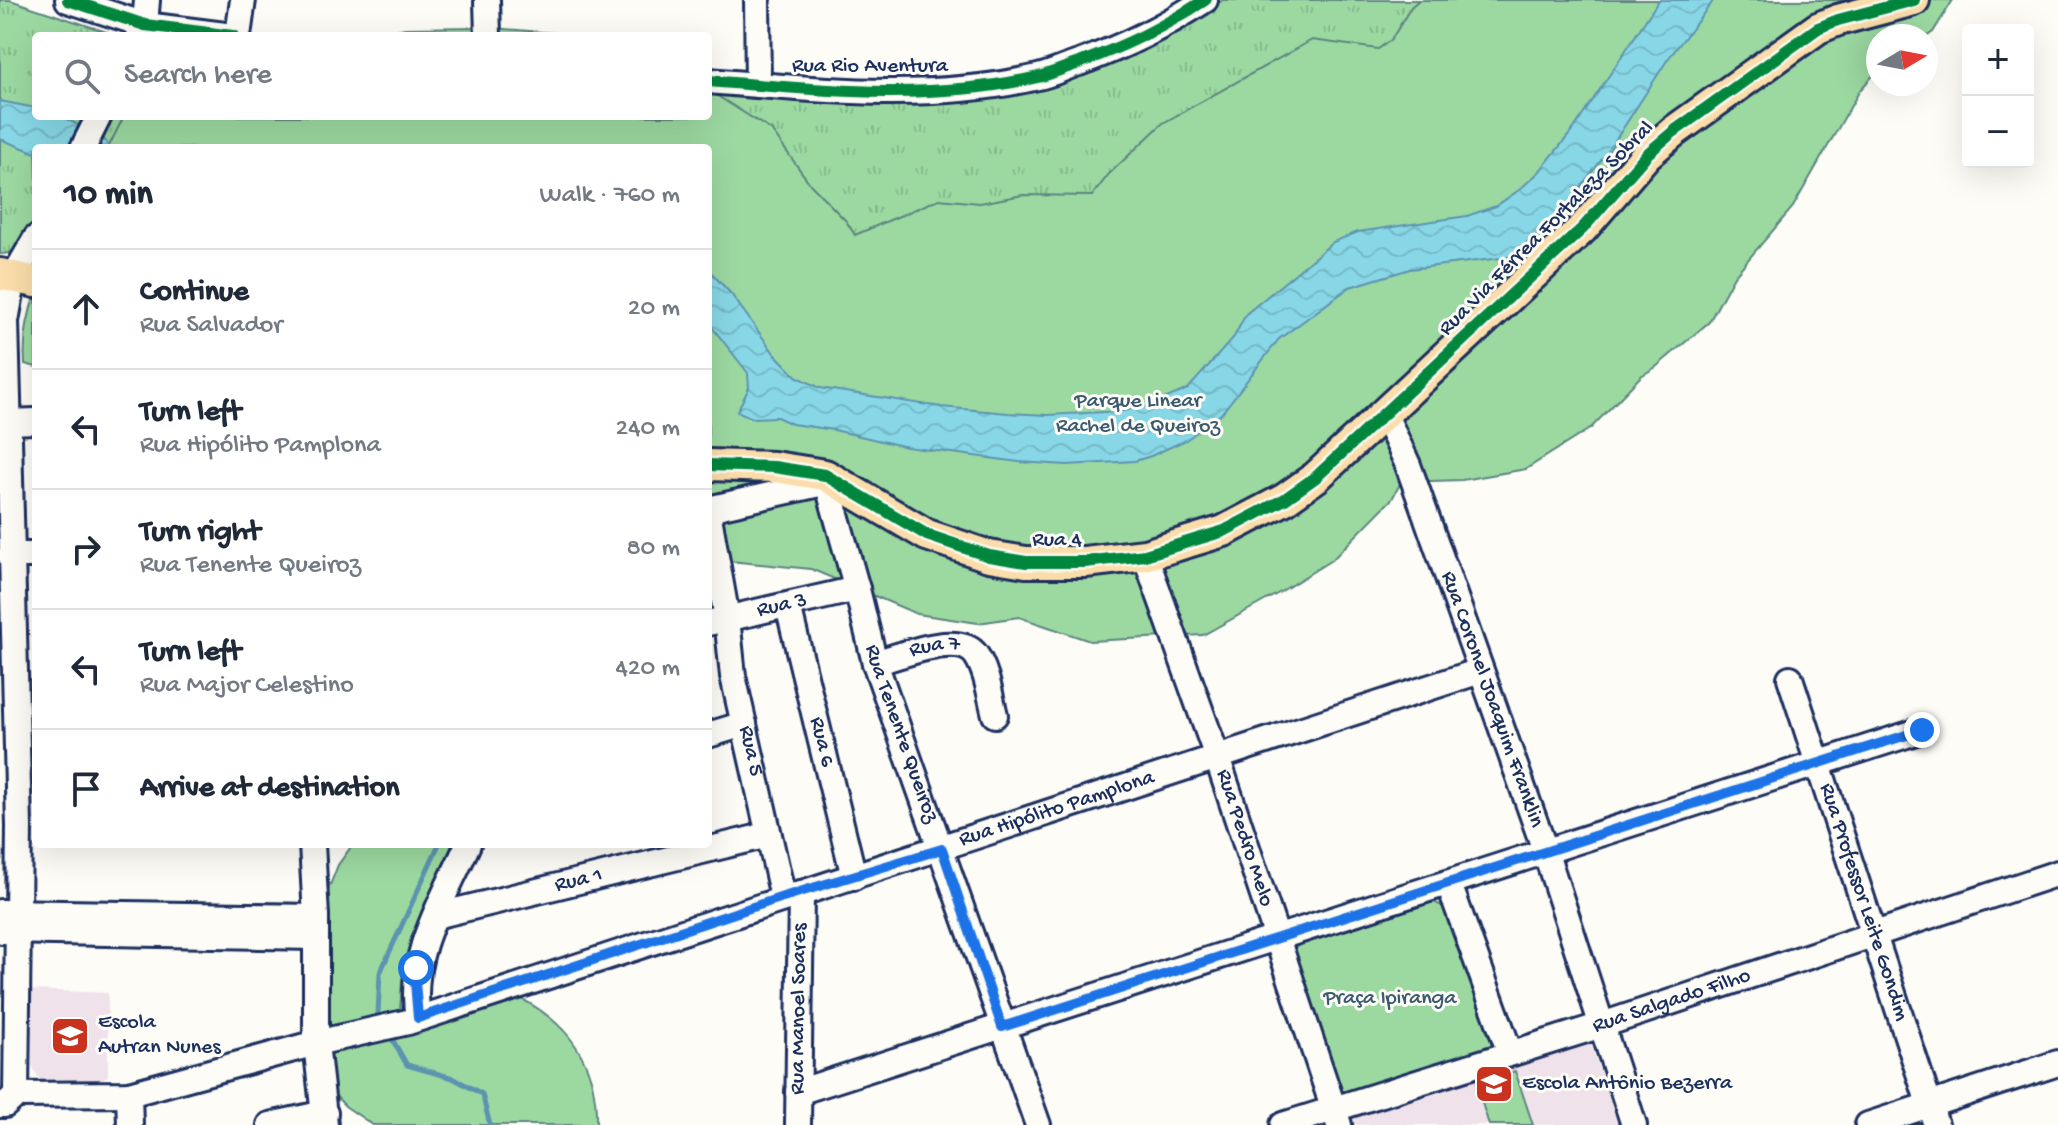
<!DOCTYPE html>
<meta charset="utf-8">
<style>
:root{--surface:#fff;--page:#f2f2f3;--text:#1f2937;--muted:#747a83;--line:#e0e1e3}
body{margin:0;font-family:"Gochi Hand",sans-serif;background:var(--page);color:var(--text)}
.controls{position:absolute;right:24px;top:24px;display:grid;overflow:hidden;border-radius:8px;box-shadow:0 8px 32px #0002}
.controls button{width:72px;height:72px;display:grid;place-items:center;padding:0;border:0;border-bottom:2px solid var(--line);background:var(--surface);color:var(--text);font:40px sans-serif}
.compass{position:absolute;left:1866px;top:24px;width:72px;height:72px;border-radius:50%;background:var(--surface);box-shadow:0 8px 32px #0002;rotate:80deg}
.stop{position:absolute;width:24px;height:24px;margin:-18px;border:6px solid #1a73e8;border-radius:50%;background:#fff}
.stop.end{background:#1a73e8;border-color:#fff;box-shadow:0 2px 8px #0008}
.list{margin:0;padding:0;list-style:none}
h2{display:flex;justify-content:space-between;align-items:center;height:104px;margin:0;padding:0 32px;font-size:34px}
h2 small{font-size:26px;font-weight:400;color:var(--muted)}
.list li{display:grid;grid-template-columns:52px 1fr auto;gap:24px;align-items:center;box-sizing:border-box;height:120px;padding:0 32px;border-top:2px solid var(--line)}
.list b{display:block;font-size:30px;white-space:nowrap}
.list p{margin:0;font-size:26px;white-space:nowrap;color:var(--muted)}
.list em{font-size:26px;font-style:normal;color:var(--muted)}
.icon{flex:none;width:44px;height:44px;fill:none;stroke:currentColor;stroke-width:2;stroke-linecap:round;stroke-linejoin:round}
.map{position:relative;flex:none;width:2058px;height:1125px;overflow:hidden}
.search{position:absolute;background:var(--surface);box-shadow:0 8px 32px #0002;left:32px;top:32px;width:680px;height:88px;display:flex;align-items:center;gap:20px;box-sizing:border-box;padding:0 28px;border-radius:8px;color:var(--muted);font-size:30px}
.panel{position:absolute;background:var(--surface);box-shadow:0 8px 32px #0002;left:32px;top:144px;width:680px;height:704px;border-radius:8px}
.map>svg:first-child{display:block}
.built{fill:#f0e2ea}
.grass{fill:url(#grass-tufts);stroke:#5c8480;stroke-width:2}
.green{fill:#9cd9a1;stroke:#5c8480;stroke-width:2}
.water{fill:url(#water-waves);stroke:#5c94b0;stroke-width:2}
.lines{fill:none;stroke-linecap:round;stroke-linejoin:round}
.stream{stroke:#5c94b0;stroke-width:5}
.minor-casing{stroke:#1b2f5e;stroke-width:30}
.major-casing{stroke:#1b2f5e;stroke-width:36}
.minor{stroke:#fdfcf7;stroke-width:24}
.major{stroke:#fbddab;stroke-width:30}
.cycleway-casing{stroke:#fdfcf7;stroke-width:17}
.cycleway{stroke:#00873e;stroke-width:12}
.route{stroke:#1a73e8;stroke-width:10}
.labels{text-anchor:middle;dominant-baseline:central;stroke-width:6;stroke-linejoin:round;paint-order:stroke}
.street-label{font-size:22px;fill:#1b2f5e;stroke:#fdfcf7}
.park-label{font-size:22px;fill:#3b5a6f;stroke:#fdfcf7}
.poi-label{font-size:22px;fill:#1b2f5e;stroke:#fdfcf7;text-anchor:start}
</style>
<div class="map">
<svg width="2058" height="1125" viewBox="0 0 2058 1125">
<defs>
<pattern id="grass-tufts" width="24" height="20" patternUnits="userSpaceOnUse" patternTransform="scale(2)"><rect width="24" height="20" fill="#9cd9a1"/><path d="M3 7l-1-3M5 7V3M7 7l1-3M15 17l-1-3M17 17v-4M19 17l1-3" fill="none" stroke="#86bb8d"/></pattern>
<pattern id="water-waves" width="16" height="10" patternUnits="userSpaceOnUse" patternTransform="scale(2)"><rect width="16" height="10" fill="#88d7e6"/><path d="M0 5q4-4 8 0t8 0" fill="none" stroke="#75b9c8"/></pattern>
</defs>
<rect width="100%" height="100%" fill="#fdfcf7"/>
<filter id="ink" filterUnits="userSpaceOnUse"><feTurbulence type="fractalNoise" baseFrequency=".0125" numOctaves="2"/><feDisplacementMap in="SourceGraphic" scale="16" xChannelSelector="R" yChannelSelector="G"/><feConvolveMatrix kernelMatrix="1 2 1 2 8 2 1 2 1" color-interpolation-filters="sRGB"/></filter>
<g filter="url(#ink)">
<!-- built -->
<path class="built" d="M31 990 108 993V1076L100 1080 40 1081 32 1066Z
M1590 1041 1618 1125H1353L1351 1119Z"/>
<!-- grass -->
<path class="grass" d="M0 0H10L110 33 112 36H36V116H85L70 148H36C36 179 46 254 0 254Z
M1223 0H1659L1122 411 708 148H110L103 138 114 116H708V89L898 101 1160 40Z"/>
<!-- green -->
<path class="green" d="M1419 0H1953L1933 32 1926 37 1878 36V70L1860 90 1793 207 1734 276 1709 322 1656 367 1641 376 1591 428 1526 469 1462 480 1401 482 1392 499 1333 559 1277 594 1203 635 1090 641 1019 617 978 623 917 614 811 569 708 559V148H108L124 116H708V90L771 130 811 185 846 221 855 235 939 199 980 203 1023 195 1092 196 1109 174 1163 123 1312 40 1378 49 1391 40 1411 7Z
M479 27 554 33 565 36H370L405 28Z
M36 291V367L25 364C23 339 28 314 36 291Z
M353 844H458L414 935 403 967 400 1010 329 1028 327 893 338 865Z
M1434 902 1444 907 1493 1047 1341 1098 1289 945Z
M518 997C571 1024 598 1065 596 1125H373L345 1106 320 1079 315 1053Z
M1515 1071 1533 1125H1489L1476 1084Z"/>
<!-- water -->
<path class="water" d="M1659 0H1714L1668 59 1609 150 1560 214 1510 257 1410 269 1350 287 1279 339 1221 414 1186 440 1151 456 1135 461 1067 465 1019 462 907 447 834 430 792 424 777 417 752 418 737 411 749 388 748 373 708 322V269L731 294 774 353 796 376 820 388 941 407 1008 413 1048 415 1122 411 1148 406 1188 389 1234 337 1246 314 1333 242 1358 232 1467 216 1496 206 1519 190 1539 172 1573 130Z
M0 101 36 108V116H61L103 138 110 148H36V153L0 139Z"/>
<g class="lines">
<!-- stream -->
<path class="stream" d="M381 1020 378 1014 380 973 439 844
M388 1032 407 1065 453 1078 482 1094 490 1125"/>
<!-- minor casing -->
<g class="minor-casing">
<g id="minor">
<path d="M68 0 145 25 233 36"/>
<path d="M487 0 488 36"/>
<path d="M757 0 758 85"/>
<path d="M139 36 145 25 147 0"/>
<path d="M238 36 243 0"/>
<path d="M708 81C817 90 931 102 1038 77 1052 74 1066 67 1079 63 1127 45 1162 28 1205 0"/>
<path d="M83 148 99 116"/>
<path id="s1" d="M1385 415 1408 465 1546 853 1634 1125"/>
<path d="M8 422 36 421"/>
<path id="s2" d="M825 475 857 589 875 663 1038 1125"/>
<path d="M708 509 828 482"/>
<path id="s3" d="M708 511 727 618 733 676 783 897"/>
<path d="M10 555H36"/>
<path id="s4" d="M1145 555 1217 757 1339 1125"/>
<path id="s5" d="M788 606 854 877"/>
<path id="s6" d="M708 623 857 589"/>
<path id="s7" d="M875 663C899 656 959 631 976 655 987 671 990 696 995 715"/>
<path id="s8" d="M1790 678 1936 1125"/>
<path d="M708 735 744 724"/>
<path d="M312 844 316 917V1043L325 1125"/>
<path d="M1449 884 1510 1053"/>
<path d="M0 912 316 917"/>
<path id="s9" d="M435 916 768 835"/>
<path d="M2 931 316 937"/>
<path d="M418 1018C407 954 443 901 468 844"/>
<path d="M798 1092 1922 730"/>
<path d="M129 1094 130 1125"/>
<path d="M16 1095 19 826 6 321 14 276 36 238"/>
<path id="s10" d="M0 1105H5L16 1095 129 1094 316 1043 408 1022 1480 671"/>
<path d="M270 1125 325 1113"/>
<path id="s11" d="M798 1125 801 893"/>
<path id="s12" d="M1283 1125 1602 1025 2058 873"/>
<path d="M1868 1125 2058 1063"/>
</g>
</g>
<!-- major casing -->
<g class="major-casing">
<path id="major" d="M0 274 36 282
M708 465 774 467 825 475 927 535 989 556 1026 562H1085L1145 555 1224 531 1285 499 1316 477 1583 228 1647 154 1673 132 1818 28 1838 20 1914 0"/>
</g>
<!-- minor -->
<use href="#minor" class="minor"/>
<!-- major -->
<use href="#major" class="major"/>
<!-- cycleway casing -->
<g class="cycleway-casing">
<path id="cycleway" d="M68 0 145 25 233 36
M708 81C817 90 931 102 1038 77 1052 74 1066 67 1079 63 1127 45 1162 28 1205 0
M708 465 774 467 825 475 927 535 989 556 1026 562H1085L1145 555 1224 531 1285 499 1316 477 1583 228 1647 154 1673 132 1818 28 1838 20 1914 0"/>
</g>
<!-- cycleway -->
<use href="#cycleway" class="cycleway"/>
</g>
</g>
<g class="lines" filter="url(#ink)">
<!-- route -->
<path class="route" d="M416 968 415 982 418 1018 783 897 942 849 1002 1027 1922 730"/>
</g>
<!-- icons -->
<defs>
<g id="school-square" transform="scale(2)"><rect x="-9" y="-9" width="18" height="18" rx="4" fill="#c8321e" stroke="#fdfcf7"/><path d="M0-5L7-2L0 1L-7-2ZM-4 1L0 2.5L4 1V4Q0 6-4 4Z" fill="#fff"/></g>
</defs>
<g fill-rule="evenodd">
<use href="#school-square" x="70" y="1036"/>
<use href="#school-square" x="1494" y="1084"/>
</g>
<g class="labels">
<!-- street labels -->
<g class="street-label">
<text x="870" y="67">Rua Rio Aventura</text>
<text transform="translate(1547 229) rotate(-45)">Rua Via Férrea Fortaleza Sobral</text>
<text x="1057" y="541">Rua 4</text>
<text stroke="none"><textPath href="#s6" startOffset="76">Rua 3</textPath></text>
<text stroke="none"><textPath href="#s7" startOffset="62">Rua 7</textPath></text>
<text stroke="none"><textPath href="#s1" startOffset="304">Rua Coronel Joaquim Franklin</textPath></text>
<text stroke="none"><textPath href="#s2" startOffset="270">Rua Tenente Queiroz</textPath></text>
<text stroke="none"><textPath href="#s5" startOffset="140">Rua 6</textPath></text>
<text stroke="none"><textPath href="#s3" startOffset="244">Rua 5</textPath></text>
<text stroke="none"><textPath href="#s10" startOffset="1104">Rua Hipólito Pamplona</textPath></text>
<text stroke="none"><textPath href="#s4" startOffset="300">Rua Pedro Melo</textPath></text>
<text stroke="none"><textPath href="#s9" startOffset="148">Rua 1</textPath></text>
<text stroke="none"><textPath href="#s8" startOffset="236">Rua Professor Leite Gondim</textPath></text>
<text stroke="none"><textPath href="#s12" startOffset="408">Rua Salgado Filho</textPath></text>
<text stroke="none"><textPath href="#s11" startOffset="116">Rua Manoel Soares</textPath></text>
</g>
<!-- park labels -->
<g class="park-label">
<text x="1138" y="402">Parque Linear<tspan x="1138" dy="25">Rachel de Queiroz</tspan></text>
<text x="1390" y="999">Praça Ipiranga</text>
</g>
<!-- poi labels -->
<g class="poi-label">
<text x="98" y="1023">Escola<tspan x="98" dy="25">Autran Nunes</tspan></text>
<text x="1522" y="1084">Escola Antônio Bezerra</text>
</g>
</g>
</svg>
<div class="controls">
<button>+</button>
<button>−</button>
</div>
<svg class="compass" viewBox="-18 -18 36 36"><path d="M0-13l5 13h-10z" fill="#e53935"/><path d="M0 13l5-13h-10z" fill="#747a83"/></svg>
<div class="stop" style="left:416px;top:968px"></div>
<div class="stop end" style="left:1922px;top:730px"></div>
<div class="search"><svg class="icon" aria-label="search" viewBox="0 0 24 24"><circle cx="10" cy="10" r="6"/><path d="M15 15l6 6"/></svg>Search here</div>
<section class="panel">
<h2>10 min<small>Walk · 760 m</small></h2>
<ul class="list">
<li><svg class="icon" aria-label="ahead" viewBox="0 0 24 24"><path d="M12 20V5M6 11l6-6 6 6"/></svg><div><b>Continue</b><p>Rua Salvador</p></div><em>20 m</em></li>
<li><svg class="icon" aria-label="left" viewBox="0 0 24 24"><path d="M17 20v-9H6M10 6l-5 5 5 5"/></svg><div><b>Turn left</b><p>Rua Hipólito Pamplona</p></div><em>240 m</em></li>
<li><svg class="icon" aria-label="right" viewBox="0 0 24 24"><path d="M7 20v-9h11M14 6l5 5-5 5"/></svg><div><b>Turn right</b><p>Rua Tenente Queiroz</p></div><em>80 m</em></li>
<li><svg class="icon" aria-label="left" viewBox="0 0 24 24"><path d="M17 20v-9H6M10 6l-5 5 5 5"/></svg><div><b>Turn left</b><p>Rua Major Celestino</p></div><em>420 m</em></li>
<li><svg class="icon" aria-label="arrive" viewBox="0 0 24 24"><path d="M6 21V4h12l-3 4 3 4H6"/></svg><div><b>Arrive at destination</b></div></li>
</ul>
</section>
</div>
